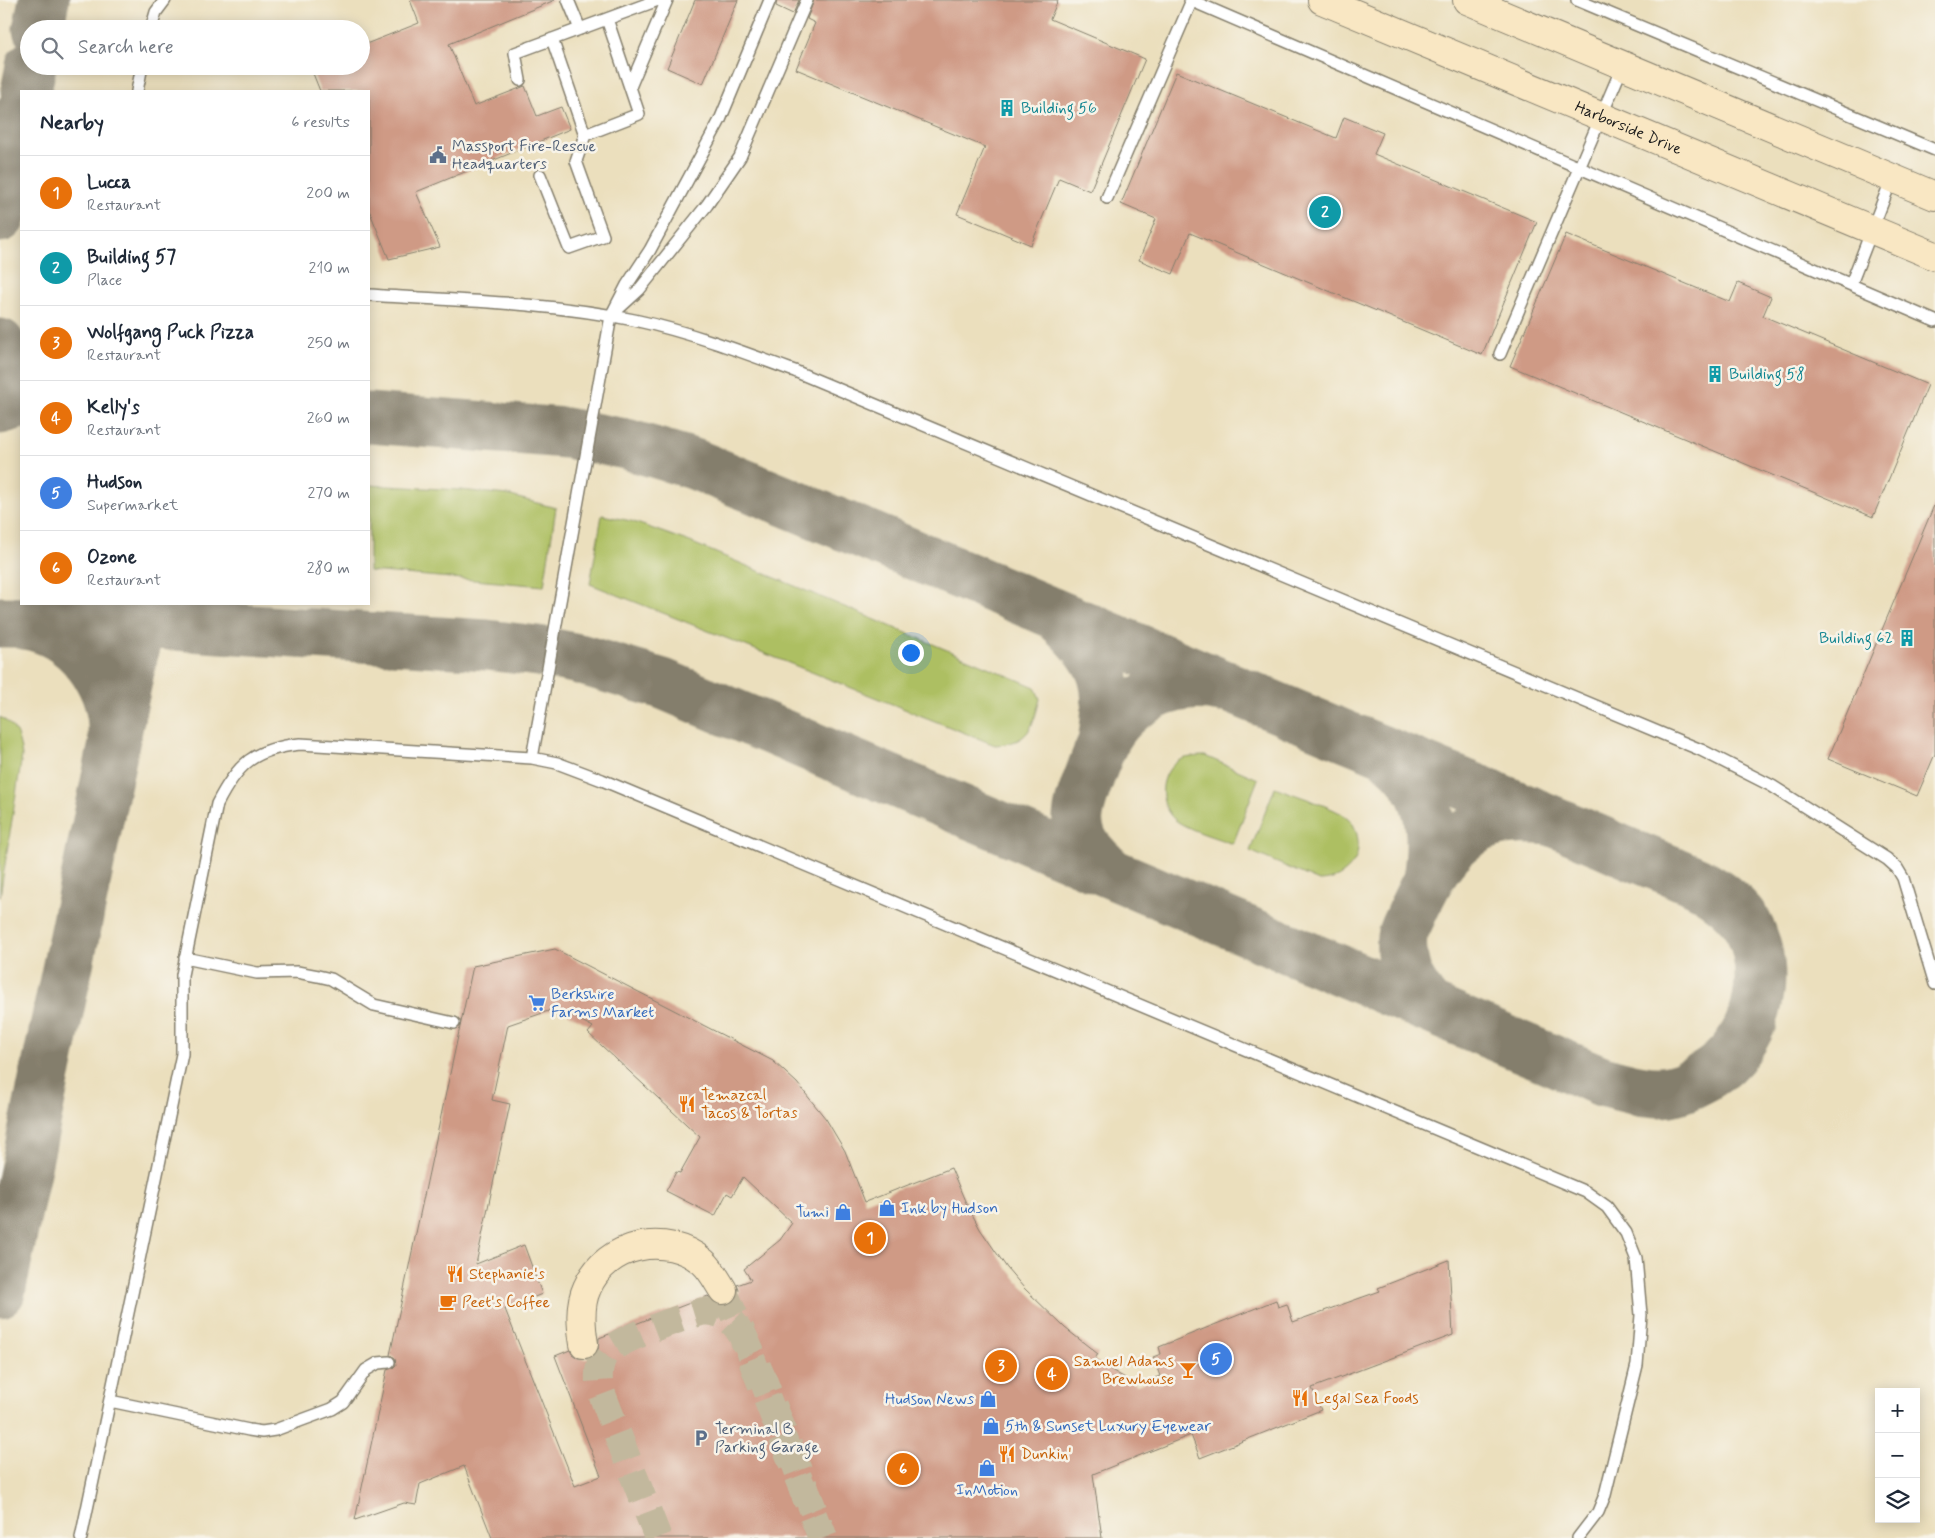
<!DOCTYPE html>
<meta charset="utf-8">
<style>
:root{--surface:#fff;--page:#f2f2f3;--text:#1f2937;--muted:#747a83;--line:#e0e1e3;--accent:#0f766e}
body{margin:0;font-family:Mynerve,sans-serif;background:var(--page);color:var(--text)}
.controls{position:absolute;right:15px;bottom:15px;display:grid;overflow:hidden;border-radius:0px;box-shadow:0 2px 12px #0003}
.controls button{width:45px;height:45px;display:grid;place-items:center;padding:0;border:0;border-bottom:1px solid var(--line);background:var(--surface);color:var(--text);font:25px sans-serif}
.you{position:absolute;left:910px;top:652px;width:18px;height:18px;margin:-12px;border:4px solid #fff;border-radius:50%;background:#1a73e8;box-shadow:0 0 0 8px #1a73e833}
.badge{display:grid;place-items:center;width:32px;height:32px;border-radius:50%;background:var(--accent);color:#fff;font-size:16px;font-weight:700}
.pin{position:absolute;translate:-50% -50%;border:2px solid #fff;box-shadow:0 1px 5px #0006}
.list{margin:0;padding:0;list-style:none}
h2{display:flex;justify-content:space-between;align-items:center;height:65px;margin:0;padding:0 20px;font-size:21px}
h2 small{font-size:16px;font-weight:400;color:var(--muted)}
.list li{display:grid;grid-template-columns:32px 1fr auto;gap:15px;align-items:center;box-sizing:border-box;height:75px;padding:0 20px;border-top:1px solid var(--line)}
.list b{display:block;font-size:19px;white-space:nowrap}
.list p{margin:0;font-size:16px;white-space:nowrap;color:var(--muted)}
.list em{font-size:16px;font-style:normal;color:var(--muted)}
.icon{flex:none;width:28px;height:28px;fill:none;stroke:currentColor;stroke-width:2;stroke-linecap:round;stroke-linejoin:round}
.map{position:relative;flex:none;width:1935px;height:1538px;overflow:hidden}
.search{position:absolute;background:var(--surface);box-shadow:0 2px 12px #0003;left:20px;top:20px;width:350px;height:55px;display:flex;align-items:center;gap:12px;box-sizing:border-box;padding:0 18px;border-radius:28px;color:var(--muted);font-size:19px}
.panel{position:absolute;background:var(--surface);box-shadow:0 2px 12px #0003;left:20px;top:90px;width:350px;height:515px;border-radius:0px}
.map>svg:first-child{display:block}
.green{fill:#adbf62;stroke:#646e3f}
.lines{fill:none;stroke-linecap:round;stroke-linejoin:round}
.taxiway{stroke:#847e6c;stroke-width:51}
.building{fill:#cf9a85;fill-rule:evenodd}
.secondary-tunnel{stroke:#c2b89d;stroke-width:28;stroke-dasharray:28 14;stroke-linecap:butt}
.primary-tunnel{stroke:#c2b89d;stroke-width:28;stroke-dasharray:28 14;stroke-linecap:butt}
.lane-casing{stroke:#847e6c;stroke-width:14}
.secondary-casing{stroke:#847e6c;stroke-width:30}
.lane{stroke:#fff;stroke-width:11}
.secondary{stroke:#f9e7c3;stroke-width:28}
.labels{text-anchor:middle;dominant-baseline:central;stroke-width:5;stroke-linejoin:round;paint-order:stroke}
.culture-label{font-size:16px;fill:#0d838f;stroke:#f7f3e8;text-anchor:start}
.street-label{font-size:16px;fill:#1c1c1c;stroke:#f7f3e8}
.service-label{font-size:16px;fill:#4e5e75;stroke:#f7f3e8;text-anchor:start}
.shop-label{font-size:16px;fill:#366cbe;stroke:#f7f3e8;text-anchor:start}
.food-label{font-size:16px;fill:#c56008;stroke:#f7f3e8;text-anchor:start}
</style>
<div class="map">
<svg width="1935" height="1538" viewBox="0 0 1935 1538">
<rect width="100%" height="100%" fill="#f7f3e8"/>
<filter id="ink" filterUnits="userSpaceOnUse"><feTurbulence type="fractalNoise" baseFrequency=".02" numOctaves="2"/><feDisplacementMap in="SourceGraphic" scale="10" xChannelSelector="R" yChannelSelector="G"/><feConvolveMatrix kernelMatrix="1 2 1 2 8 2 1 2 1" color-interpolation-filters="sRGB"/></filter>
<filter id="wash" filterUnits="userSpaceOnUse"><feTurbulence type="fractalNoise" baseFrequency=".0096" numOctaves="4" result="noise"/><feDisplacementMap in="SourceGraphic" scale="20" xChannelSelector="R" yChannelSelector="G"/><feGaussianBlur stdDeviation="1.12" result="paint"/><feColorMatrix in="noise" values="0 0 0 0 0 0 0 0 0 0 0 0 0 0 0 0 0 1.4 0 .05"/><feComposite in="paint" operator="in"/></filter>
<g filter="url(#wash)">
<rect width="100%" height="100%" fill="#ebdfbd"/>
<!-- green -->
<path class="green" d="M369 485 461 490 507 495 556 508 544 586 369 571Z
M602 515 631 521 690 542 1035 687 1040 699C1032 728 1030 743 995 745L590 584Z
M0 717C17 727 19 737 22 756L0 896Z
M1205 756 1258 779 1233 844C1217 838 1192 831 1178 822 1158 809 1157 775 1178 761 1185 757 1197 756 1205 756Z
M1275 787C1291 794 1338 808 1349 819 1359 829 1361 850 1354 862 1345 875 1334 881 1319 881L1250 851Z"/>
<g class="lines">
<!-- taxiway -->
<path class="taxiway" d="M38 29 44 0
M26 91 31 66
M0 217 21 112
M0 344 4 352 21 372
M0 409 21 403
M1060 619C1105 660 1113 682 1103 742
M0 622 139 623 487 645 538 651 579 659 663 684 1602 1081C1621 1086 1639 1092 1659 1092 1675 1092 1692 1084 1706 1076 1756 1046 1775 976 1747 924 1739 910 1719 894 1705 886 1695 880 1682 876 1672 871 1649 862 1627 853 1605 843 1519 806 1432 771 1346 736 1128 646 912 552 694 464L626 444 566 433 369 418
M24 624C76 631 114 682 113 733
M1386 753C1431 784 1436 829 1428 878
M1110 872C1097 860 1080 845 1078 826 1076 811 1085 789 1090 775 1094 764 1098 753 1103 743 1124 700 1174 677 1221 687
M1428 1007C1419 995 1408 982 1405 968 1402 958 1401 947 1402 937 1403 929 1409 920 1412 912 1428 878 1442 848 1476 829 1498 817 1524 818 1548 820
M0 1292 143 604"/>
</g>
<g id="blocks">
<!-- building -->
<path class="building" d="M410 0H555L449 44 474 106 525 86 537 116 561 107 570 129 416 192 440 247 389 259 369 210V91H320L310 66H361V46L419 23Z
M695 0H738L703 84 667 68Z
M777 0H799L793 14 776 6Z
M814 0H1058L1050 19 1145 59 1090 191 1059 178 1031 245 957 214 985 147 796 69 815 23 807 19Z
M1176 72 1336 138 1344 117 1383 133 1374 154 1537 222 1482 355 1190 233 1173 274 1139 260 1156 219 1121 204Z
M1566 234 1730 302 1738 283 1771 297 1763 316 1928 385 1873 517 1510 366Z
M1935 503V754L1917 796 1828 759Z
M555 949 773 1061 797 1083 826 1119 845 1151 865 1202 951 1168 965 1201 980 1229 1007 1268 1024 1288 1065 1328 1098 1354 1094 1360 1137 1385 1160 1376 1153 1357 1161 1354 1159 1347 1276 1300 1278 1307 1287 1304 1293 1322 1380 1291 1378 1288 1449 1260 1453 1335 1312 1388 1321 1410 1200 1458 1191 1435 1093 1474 1102 1538H492L464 1466 420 1484 416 1505 404 1503 355 1520 387 1370 393 1368 396 1365 395 1358 390 1355 473 966ZM557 1008 593 1027 588 1033 700 1137 680 1173 676 1172 666 1191 715 1216 727 1193 732 1196 743 1177 792 1223 780 1240 744 1269 751 1280 737 1285 739 1290 737 1297 731 1303 724 1306 716 1304 708 1296 599 1338 598 1350 593 1356 587 1359 578 1358 572 1354 570 1350 555 1356 601 1476 575 1486 505 1309 542 1294 524 1245 476 1264 510 1104 492 1100 508 1025Z"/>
</g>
</g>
<g filter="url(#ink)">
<use href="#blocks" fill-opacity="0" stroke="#847e6c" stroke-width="1"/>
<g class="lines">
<!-- secondary-tunnel -->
<path class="secondary-tunnel" d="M658 1538 600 1389C598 1378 598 1366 604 1355 615 1339 684 1317 704 1311 723 1312 732 1319 742 1335L822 1538"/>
<!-- primary-tunnel -->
<path class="primary-tunnel" d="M723 1290 764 1382 824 1538"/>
<!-- lane casing -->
<g class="lane-casing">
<path id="lane" d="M568 0 580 29
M1190 0 1935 321
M1577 0 1935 150
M151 29 156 12 165 0
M520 80 515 53 658 0
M630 87 667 0
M137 91 142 66
M585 135 639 114 607 19
M540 175 569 248 603 236 576 161 585 135 552 39
M1107 198 1192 0
M1851 284 1892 178
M369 295C457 301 547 302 634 320 690 332 743 352 797 372L1701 750 1772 786 1887 859 1897 868 1903 878 1935 984
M617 310 639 290 707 205 740 157 807 0
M1500 354 1623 65
M532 758 611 316 627 285 650 250 720 120 770 0
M185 958 257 973 297 972 318 976 331 979 374 1005 454 1023
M110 1401 249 1430 262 1432 275 1430 332 1409 343 1402 366 1370 378 1363 389 1362
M81 1538 182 1054V975L217 804C238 763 254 749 300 744L532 758 557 763 602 780 1586 1192 1607 1207 1626 1233 1636 1258 1641 1315 1637 1365 1605 1495 1598 1512 1578 1538"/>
</g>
<!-- secondary casing -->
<g class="secondary-casing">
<g id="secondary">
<path id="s1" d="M1322 0 1935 256"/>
<path d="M1467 0 1935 196"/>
<path d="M584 1344C581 1326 579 1305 587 1288 606 1243 667 1231 703 1262 712 1270 717 1281 723 1290"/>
</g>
</g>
<!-- lane -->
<use href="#lane" class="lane"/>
<!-- secondary -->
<use href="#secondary" class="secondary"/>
</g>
</g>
<!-- icons -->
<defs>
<g id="building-bare" transform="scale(1.35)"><path d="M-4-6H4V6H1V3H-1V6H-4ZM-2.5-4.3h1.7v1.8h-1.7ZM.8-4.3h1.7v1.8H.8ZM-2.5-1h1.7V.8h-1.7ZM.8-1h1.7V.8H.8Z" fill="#0f9aa8" stroke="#f7f3e8" stroke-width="2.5" paint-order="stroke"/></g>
<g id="civic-bare" transform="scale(1.35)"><path d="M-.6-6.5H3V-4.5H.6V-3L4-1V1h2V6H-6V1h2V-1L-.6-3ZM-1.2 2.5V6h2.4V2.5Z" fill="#5c6f8a" stroke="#f7f3e8" stroke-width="2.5" paint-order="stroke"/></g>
<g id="supermarket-bare" transform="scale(1.35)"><path d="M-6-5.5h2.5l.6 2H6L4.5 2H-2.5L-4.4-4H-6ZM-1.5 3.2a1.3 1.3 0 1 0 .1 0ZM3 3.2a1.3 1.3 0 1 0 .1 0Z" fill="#3f7fe0" stroke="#f7f3e8" stroke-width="2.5" paint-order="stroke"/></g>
<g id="restaurant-bare" transform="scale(1.35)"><path d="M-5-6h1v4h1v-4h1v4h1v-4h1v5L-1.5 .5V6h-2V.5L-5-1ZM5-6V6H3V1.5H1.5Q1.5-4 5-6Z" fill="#e8710a" stroke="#f7f3e8" stroke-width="2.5" paint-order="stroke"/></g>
<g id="shop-bare" transform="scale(1.35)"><path d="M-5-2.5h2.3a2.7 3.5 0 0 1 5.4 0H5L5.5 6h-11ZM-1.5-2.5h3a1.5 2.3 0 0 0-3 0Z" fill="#3f7fe0" stroke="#f7f3e8" stroke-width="2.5" paint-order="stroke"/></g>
<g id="cafe-bare" transform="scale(1.35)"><path d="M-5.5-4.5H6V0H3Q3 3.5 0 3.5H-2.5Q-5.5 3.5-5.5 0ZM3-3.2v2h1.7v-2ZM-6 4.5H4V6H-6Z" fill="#e8710a" stroke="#f7f3e8" stroke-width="2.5" paint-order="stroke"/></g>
<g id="bar-bare" transform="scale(1.35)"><path d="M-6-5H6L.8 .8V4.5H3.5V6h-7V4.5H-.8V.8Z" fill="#e8710a" stroke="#f7f3e8" stroke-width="2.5" paint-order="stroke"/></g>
<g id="parking-bare" transform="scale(1.35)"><path d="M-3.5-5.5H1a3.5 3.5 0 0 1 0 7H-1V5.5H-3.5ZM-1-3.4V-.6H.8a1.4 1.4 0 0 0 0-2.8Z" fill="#5c6f8a" stroke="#f7f3e8" stroke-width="2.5" paint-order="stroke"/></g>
</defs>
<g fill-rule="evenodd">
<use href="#building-bare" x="1007" y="108"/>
<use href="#civic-bare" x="438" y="155"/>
<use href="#building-bare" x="1715" y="374"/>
<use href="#building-bare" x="1907" y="638"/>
<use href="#supermarket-bare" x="537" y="1003"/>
<use href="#restaurant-bare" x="687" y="1104"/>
<use href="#shop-bare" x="887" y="1208"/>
<use href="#shop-bare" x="843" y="1212"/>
<use href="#restaurant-bare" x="455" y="1274"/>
<use href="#cafe-bare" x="448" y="1302"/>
<use href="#bar-bare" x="1188" y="1370"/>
<use href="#restaurant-bare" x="1300" y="1398"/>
<use href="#shop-bare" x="988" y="1399"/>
<use href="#shop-bare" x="991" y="1426"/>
<use href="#parking-bare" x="701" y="1438"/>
<use href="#restaurant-bare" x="1007" y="1454"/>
<use href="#shop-bare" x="987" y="1468"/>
</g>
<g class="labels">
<!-- culture labels -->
<g class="culture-label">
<text x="1021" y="108">Building 56</text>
<text x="1729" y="374">Building 58</text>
<text x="1893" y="638" text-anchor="end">Building 62</text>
</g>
<!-- street labels -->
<g class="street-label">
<text stroke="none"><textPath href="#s1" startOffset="332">Harborside Drive</textPath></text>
</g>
<!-- service labels -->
<g class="service-label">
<text x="452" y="146">Massport Fire-Rescue<tspan x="452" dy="18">Headquarters</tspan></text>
<text x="715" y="1429">Terminal B<tspan x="715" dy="18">Parking Garage</tspan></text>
</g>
<!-- shop labels -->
<g class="shop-label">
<text x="551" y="994">Berkshire<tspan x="551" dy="18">Farms Market</tspan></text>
<text x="901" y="1208">Ink by Hudson</text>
<text x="829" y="1212" text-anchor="end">Tumi</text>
<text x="974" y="1399" text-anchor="end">Hudson News</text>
<text x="1005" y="1426">5th &amp; Sunset Luxury Eyewear</text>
<text x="987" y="1490" text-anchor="middle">InMotion</text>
</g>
<!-- food labels -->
<g class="food-label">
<text x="701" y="1095">Temazcal<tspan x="701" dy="18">Tacos &amp; Tortas</tspan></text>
<text x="469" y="1274">Stephanie's</text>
<text x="462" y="1302">Peet's Coffee</text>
<text x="1174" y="1361" text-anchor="end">Samuel Adams<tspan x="1174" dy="18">Brewhouse</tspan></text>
<text x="1314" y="1398">Legal Sea Foods</text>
<text x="1021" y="1454">Dunkin'</text>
</g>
</g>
</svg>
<div class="controls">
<button>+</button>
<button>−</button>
<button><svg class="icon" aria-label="layers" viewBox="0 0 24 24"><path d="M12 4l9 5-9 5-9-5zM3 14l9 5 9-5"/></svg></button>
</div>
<div class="you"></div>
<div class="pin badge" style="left:870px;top:1238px;background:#e8710a">1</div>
<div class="pin badge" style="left:1325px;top:212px;background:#0f9aa8">2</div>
<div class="pin badge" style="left:1001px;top:1366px;background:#e8710a">3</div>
<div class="pin badge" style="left:1052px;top:1374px;background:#e8710a">4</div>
<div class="pin badge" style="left:1216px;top:1359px;background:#3f7fe0">5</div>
<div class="pin badge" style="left:903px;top:1469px;background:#e8710a">6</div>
<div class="search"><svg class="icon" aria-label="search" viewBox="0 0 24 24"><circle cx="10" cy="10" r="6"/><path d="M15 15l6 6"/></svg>Search here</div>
<section class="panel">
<h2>Nearby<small>6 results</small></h2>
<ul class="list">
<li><span class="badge" style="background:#e8710a">1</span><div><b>Lucca</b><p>Restaurant</p></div><em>200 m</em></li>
<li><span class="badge" style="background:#0f9aa8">2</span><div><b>Building 57</b><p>Place</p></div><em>210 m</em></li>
<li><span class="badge" style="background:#e8710a">3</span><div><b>Wolfgang Puck Pizza</b><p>Restaurant</p></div><em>250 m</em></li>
<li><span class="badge" style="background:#e8710a">4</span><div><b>Kelly's</b><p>Restaurant</p></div><em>260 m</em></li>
<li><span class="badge" style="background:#3f7fe0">5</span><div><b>Hudson</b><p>Supermarket</p></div><em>270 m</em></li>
<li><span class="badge" style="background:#e8710a">6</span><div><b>Ozone</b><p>Restaurant</p></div><em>280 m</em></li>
</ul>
</section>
</div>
